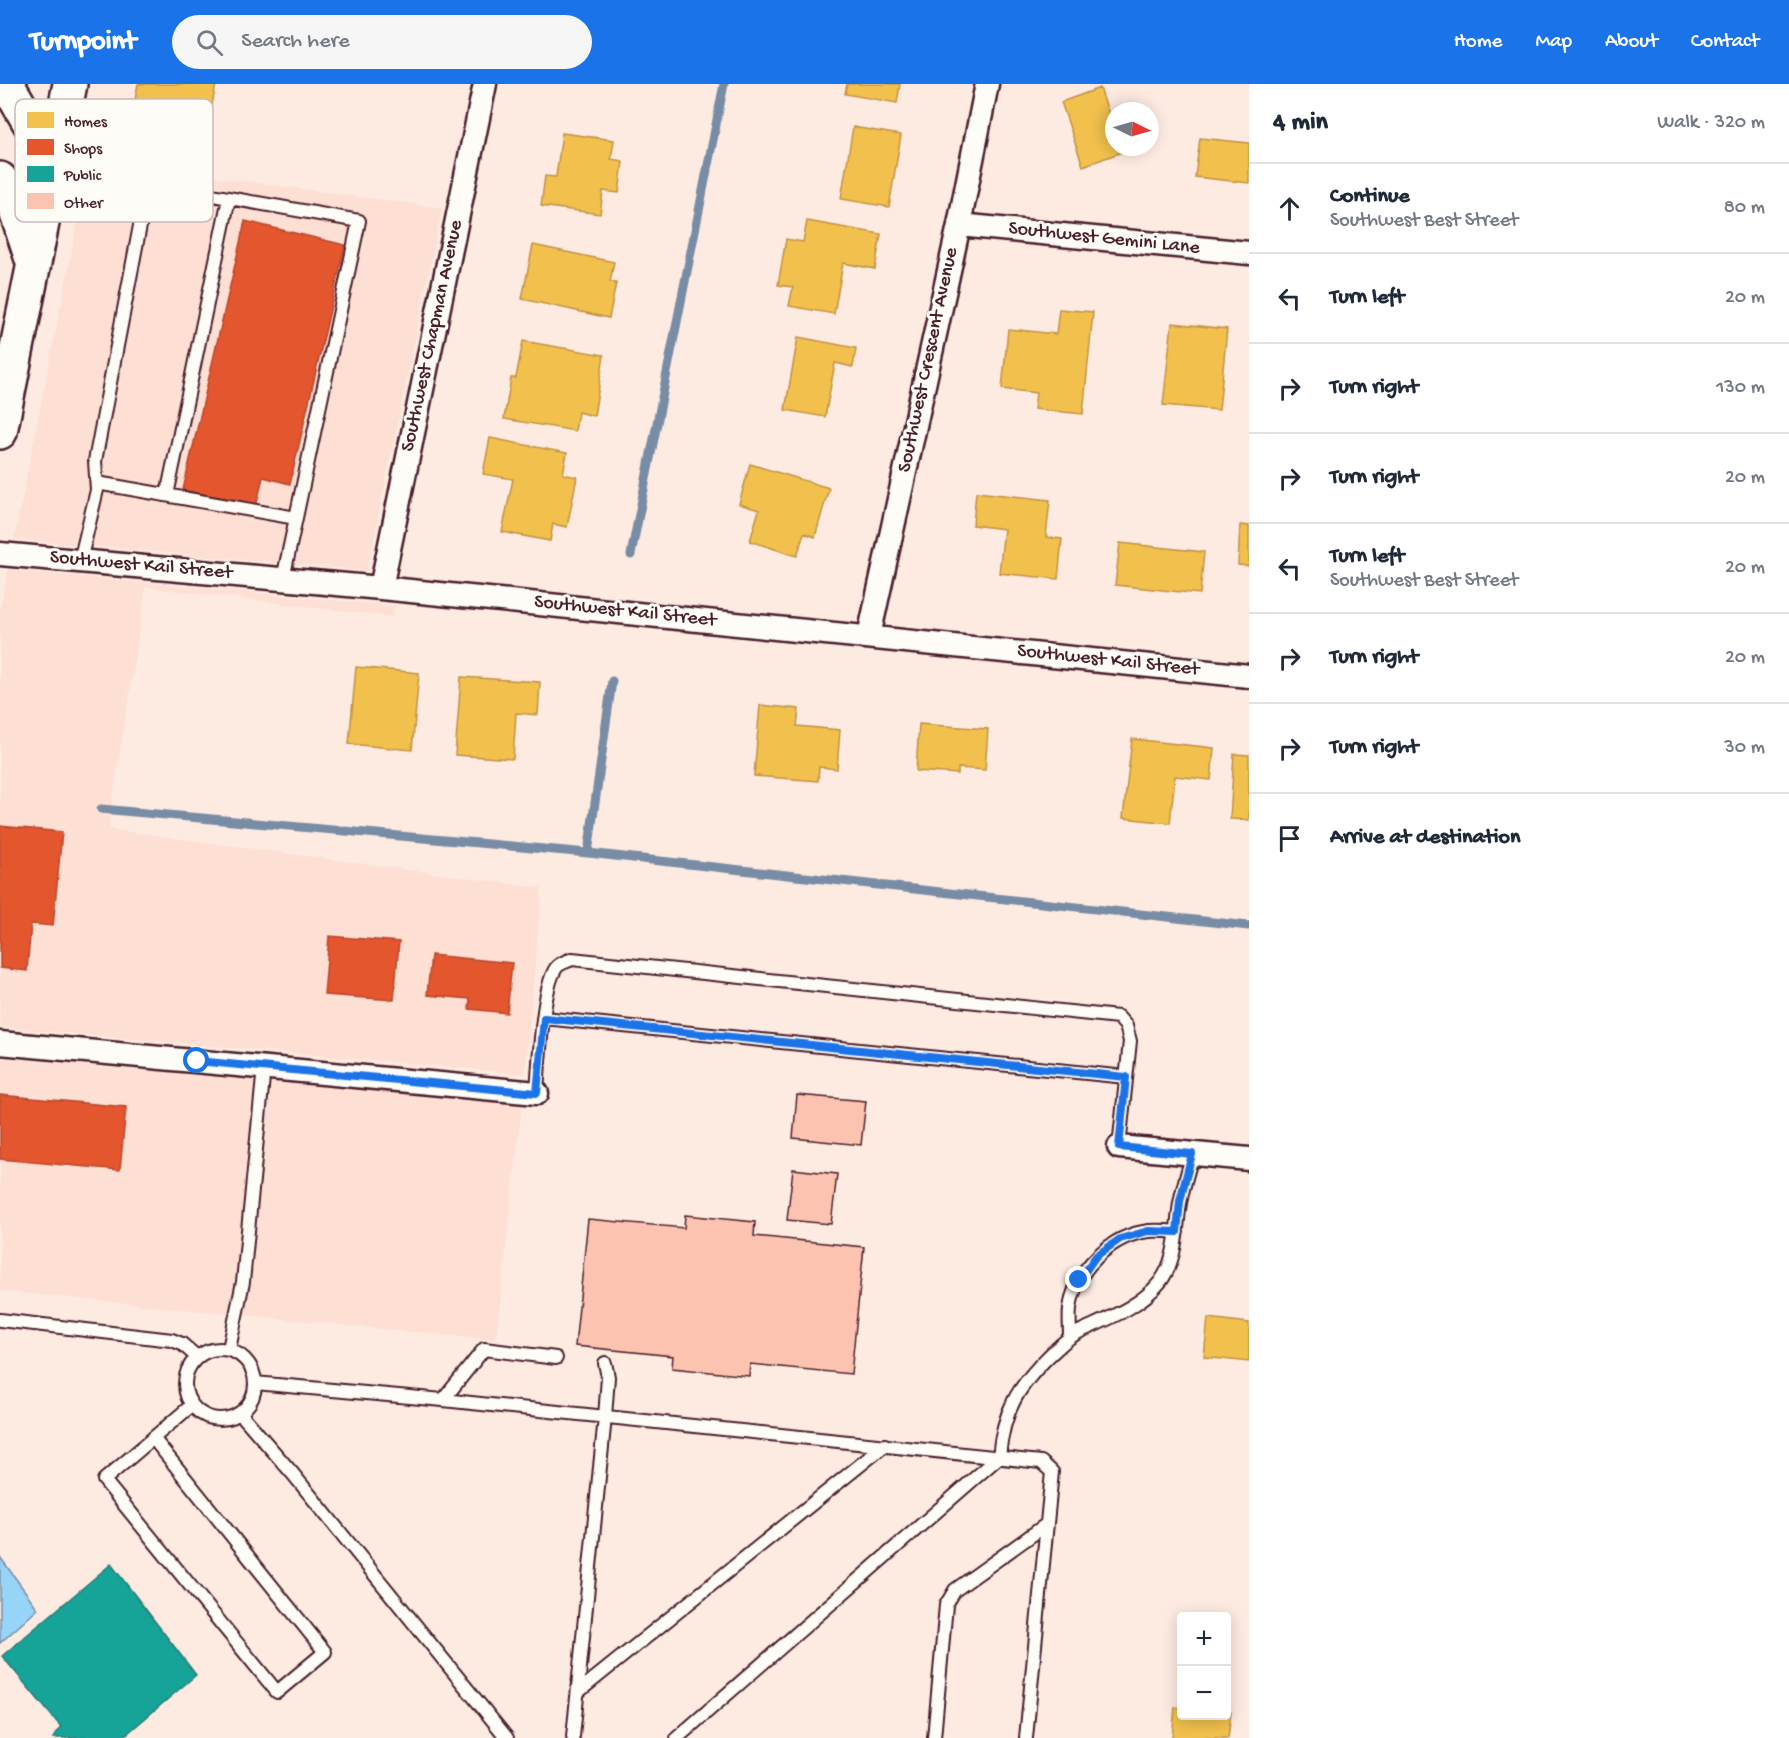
<!DOCTYPE html>
<meta charset="utf-8">
<style>
:root{--surface:#fff;--page:#f6f6f7;--text:#1f2937;--muted:#747a83;--line:#e0e1e3;--accent:#1a73e8}
body{margin:0;font-family:"Gochi Hand",sans-serif;background:var(--page);color:var(--text)}
.controls{position:absolute;right:18px;bottom:18px;display:grid;overflow:hidden;border-radius:6px;box-shadow:0 3px 15px #0003}
.controls button{width:54px;height:54px;display:grid;place-items:center;padding:0;border:0;border-bottom:2px solid var(--line);background:var(--surface);color:var(--text);font:30px sans-serif}
.compass{position:absolute;left:1105px;top:18px;width:54px;height:54px;border-radius:50%;background:var(--surface);box-shadow:0 3px 15px #0003;rotate:95deg}
.stop{position:absolute;width:18px;height:18px;margin:-14px;border:4px solid #1a73e8;border-radius:50%;background:#fff}
.stop.end{background:#1a73e8;border-color:#fff;box-shadow:0 2px 6px #0008}
.list{margin:0;padding:0;list-style:none}
h2{display:flex;justify-content:space-between;align-items:center;height:78px;margin:0;padding:0 24px;font-size:26px}
h2 small{font-size:20px;font-weight:400;color:var(--muted)}
.list li{display:grid;grid-template-columns:39px 1fr auto;gap:18px;align-items:center;box-sizing:border-box;height:90px;padding:0 24px;border-top:2px solid var(--line)}
.list b{display:block;font-size:22px;white-space:nowrap}
.list p{margin:0;font-size:20px;white-space:nowrap;color:var(--muted)}
.list em{font-size:20px;font-style:normal;color:var(--muted)}
.icon{flex:none;width:33px;height:33px;fill:none;stroke:currentColor;stroke-width:2;stroke-linecap:round;stroke-linejoin:round}
.map{position:relative;flex:none;width:1249px;height:1654px;overflow:hidden}
header{display:flex;align-items:center;gap:36px;box-sizing:border-box;height:84px;padding:0 30px;background:var(--accent);color:#fff}
header strong{font-size:28px}
nav{display:flex;gap:33px;margin-inline-start:auto;font-size:21px}
.search{width:420px;height:54px;background:var(--page);display:flex;align-items:center;gap:15px;box-sizing:border-box;padding:0 21px;border-radius:33px;color:var(--muted);font-size:22px}
main{display:flex}
aside{flex:1;background:var(--surface)}
.map>svg:first-child{display:block}
.built{fill:#fddfd3}
.water{fill:#96d5f7;stroke:#788ca5;stroke-width:1.5}
.homes{fill:#f2c14e;stroke:#c09044;stroke-width:1.5}
.shops{fill:#e4572e;stroke:#b6462d;stroke-width:1.5}
.public{fill:#17a398;stroke:#267b77;stroke-width:1.5}
.lines{fill:none;stroke-linecap:round;stroke-linejoin:round}
.stream{stroke:#788ca5;stroke-width:9}
.building{fill:#fcc4b0;stroke:#4a1f2b;stroke-width:1.5}
.lane-casing{stroke:#4a1f2b;stroke-width:16}
.street-casing{stroke:#4a1f2b;stroke-width:27}
.primary-casing{stroke:#4a1f2b;stroke-width:38}
.lane{stroke:#fdfcf7;stroke-width:12}
.street{stroke:#fdfcf7;stroke-width:22}
.primary{stroke:#fdfcf7;stroke-width:33}
.route{stroke:#1a73e8;stroke-width:8}
.labels{text-anchor:middle;dominant-baseline:central;stroke-width:6;stroke-linejoin:round;paint-order:stroke}
.street-label{font-size:20px;fill:#4a1f2b;stroke:#fdfcf7}
.key{fill:#fdfcf7;stroke:#c7baba;stroke-width:1.5}
.key-label{font-size:16px;fill:#4a1f2b}
</style>
<header>
<strong>Turnpoint</strong>
<div class="search"><svg class="icon" aria-label="search" viewBox="0 0 24 24"><circle cx="10" cy="10" r="6"/><path d="M15 15l6 6"/></svg>Search here</div>
<nav><a>Home</a><a>Map</a><a>About</a><a>Contact</a></nav>
</header>
<main>
<div class="map">
<svg width="1249" height="1654" viewBox="0 0 1249 1654">
<rect width="100%" height="100%" fill="#fdebe2"/>
<filter id="ink" filterUnits="userSpaceOnUse"><feTurbulence type="fractalNoise" baseFrequency=".0167" numOctaves="2"/><feDisplacementMap in="SourceGraphic" scale="12" xChannelSelector="R" yChannelSelector="G"/><feConvolveMatrix kernelMatrix="1 2 1 2 8 2 1 2 1" color-interpolation-filters="sRGB"/></filter>
<g filter="url(#ink)">
<!-- built -->
<path class="built" d="M90 76 442 124 367 487 14 455Z
M8 486 395 522 392 533 146 503 108 745 542 804 525 990 0 943V524Z
M0 974 522 1020 496 1256 0 1207Z"/>
<!-- water -->
<path class="water" d="M0 1473 38 1525 0 1559Z"/>
<!-- homes -->
<path class="homes" d="M138 0H216L211 27 198 25 195 42 132 31Z
M847 0H900L897 19 845 10Z
M1100 4 1114 45V63H1120L1122 68 1083 82 1061 18Z
M853 43 901 51 889 123 841 115Z
M562 49 614 56 611 75 623 77 619 109 603 107 600 130 541 122 545 92 556 93Z
M1200 54 1249 59V99L1195 93Z
M807 137 881 150 875 185 843 179 834 230 789 222 793 203 778 201 786 155 803 158Z
M533 161 614 178 610 198 616 199 609 234 522 215Z
M1059 225 1093 228 1083 330 1034 325 1036 309 1002 305 1008 245 1056 250Z
M1172 239 1227 245 1219 326 1163 321Z
M798 253 856 264 853 283 835 279 825 333 785 326Z
M523 257 604 271 594 332 578 328 575 347 504 335 511 294H516Z
M490 354 567 369 563 390 577 393 567 443 553 440 550 457 502 448 513 395 483 390Z
M750 380 829 404 815 453 804 449 797 472 750 457 759 426 739 420Z
M976 408 1050 416 1046 453 1062 455 1058 495 999 489 1004 445 973 441Z
M1240 441 1249 442V482L1238 481Z
M1120 459 1204 468 1200 510 1115 501Z
M356 583 419 589 412 666 349 660Z
M461 593 540 598 538 631 516 629 513 675 455 671Z
M760 621 799 625 797 642 840 646 837 685 819 683 818 697 754 692Z
M919 640 988 645 985 686 958 684V690L916 687Z
M1132 655 1214 664 1211 696 1175 692 1170 739 1123 734Z
M1234 670 1249 671V736L1230 735Z
M1208 1234 1249 1239V1278L1204 1273Z
M1175 1623 1182 1624V1632H1226V1628H1231L1228 1654H1172Z"/>
<!-- shops -->
<path class="shops" d="M245 137 345 161 290 400 263 393 256 423 183 406Z
M0 742 62 748 53 842 31 840 27 887 0 884Z
M329 852 399 858 394 916 324 911Z
M431 871 512 879 507 929 469 925 470 915 427 911Z
M0 1011 126 1023 120 1086 0 1075Z"/>
<!-- public -->
<path class="public" d="M111 1480 196 1591 122 1654H53L61 1643 2 1572Z"/>
<g class="lines">
<!-- stream -->
<path class="stream" d="M631 471 724 0
M101 725 588 769 1249 842
M588 769 612 597"/>
</g>
<!-- building -->
<path class="building" d="M797 1011 866 1017 861 1061 793 1054Z
M793 1085 837 1090 831 1140 787 1136Z
M685 1131 755 1138 754 1152 864 1163 851 1290 750 1280 749 1292 672 1284 673 1272 575 1262 588 1135 684 1144Z"/>
<g class="lines">
<!-- lane casing -->
<g class="lane-casing">
<path id="lane" d="M54 83 359 137 283 495
M97 399 296 434
M167 411 229 114
M80 477 97 406 95 377 148 100
M544 934 1126 993
M537 1009C539 981 542 904 556 884 559 879 566 878 572 875L1118 933 1126 942 1130 957 1119 1063
M0 1236 172 1256 182 1260 197 1273
M1070 1253C1070 1243 1069 1233 1070 1224 1075 1186 1111 1151 1149 1147 1158 1146 1168 1147 1177 1148
M185 1300a35 35 0 1 1 70 0a35 35 0 1 1-70 0Z
M229 1265 243 1198 264 983
M255 1299 443 1316 1041 1378 1052 1388 1026 1654
M443 1316 484 1265 556 1274
M240 1329 293 1390 507 1654
M153 1354 325 1568 277 1608 104 1396 192 1321
M578 1608 885 1361
M573 1653 605 1333 608 1293 605 1279
M677 1654 999 1373C1003 1327 1018 1302 1051 1270 1060 1262 1068 1253 1079 1248 1107 1235 1140 1223 1160 1198 1177 1176 1176 1145 1180 1119 1183 1103 1188 1086 1193 1070
M934 1654 946 1521 955 1506 1047 1440"/>
</g>
<!-- street casing -->
<g class="street-casing">
<path id="street" d="M959 141 1249 169
M0 470 381 504 1249 592
M381 504 485 0
M869 552 959 141 987 0
M0 959 537 1009
M1119 1063 1249 1075"/>
</g>
<!-- primary casing -->
<g class="primary-casing">
<path id="primary" d="M7 0 35 48 56 70
M0 95 11 112 33 178
M0 348 70 0"/>
</g>
<!-- lane -->
<use href="#lane" class="lane"/>
<!-- street -->
<use href="#street" class="street"/>
<!-- primary -->
<use href="#primary" class="primary"/>
</g>
</g>
<g class="lines" filter="url(#ink)">
<!-- route -->
<path class="route" d="M197 977 537 1009 544 934 1126 993 1119 1063 1192 1070 1180 1117 1177 1148 1148 1147 1120 1155 1096 1172 1079 1196"/>
</g>
<g class="labels">
<!-- street labels -->
<g class="street-label">
<text transform="translate(1104 155) rotate(6)">Southwest Gemini Lane</text>
<text transform="translate(433 252) rotate(-78)">Southwest Chapman Avenue</text>
<text transform="translate(929 276) rotate(-78)">Southwest Crescent Avenue</text>
<text transform="translate(141 482) rotate(5)">Southwest Kail Street</text>
<text transform="translate(625 528) rotate(6)">Southwest Kail Street</text>
<text transform="translate(1108 577) rotate(6)">Southwest Kail Street</text>
</g>
</g>
<!-- legend -->
<rect x="15" y="15" width="198" height="123" rx="9" class="key"/>
<rect x="27" y="28" width="27" height="16" fill="#f2c14e"/>
<rect x="27" y="55" width="27" height="16" fill="#e4572e"/>
<rect x="27" y="82" width="27" height="16" fill="#17a398"/>
<rect x="27" y="109" width="27" height="16" fill="#fcc4b0"/>
<g class="key-label">
<text x="64" y="42">Homes</text>
<text x="64" y="69">Shops</text>
<text x="64" y="96">Public</text>
<text x="64" y="123">Other</text>
</g>
</svg>
<div class="controls">
<button>+</button>
<button>−</button>
</div>
<svg class="compass" viewBox="-18 -18 36 36"><path d="M0-13l5 13h-10z" fill="#e53935"/><path d="M0 13l5-13h-10z" fill="#747a83"/></svg>
<div class="stop" style="left:197px;top:977px"></div>
<div class="stop end" style="left:1079px;top:1196px"></div>
</div>
<aside>
<h2>4 min<small>Walk · 320 m</small></h2>
<ul class="list">
<li><svg class="icon" aria-label="ahead" viewBox="0 0 24 24"><path d="M12 20V5M6 11l6-6 6 6"/></svg><div><b>Continue</b><p>Southwest Best Street</p></div><em>80 m</em></li>
<li><svg class="icon" aria-label="left" viewBox="0 0 24 24"><path d="M17 20v-9H6M10 6l-5 5 5 5"/></svg><div><b>Turn left</b></div><em>20 m</em></li>
<li><svg class="icon" aria-label="right" viewBox="0 0 24 24"><path d="M7 20v-9h11M14 6l5 5-5 5"/></svg><div><b>Turn right</b></div><em>130 m</em></li>
<li><svg class="icon" aria-label="right" viewBox="0 0 24 24"><path d="M7 20v-9h11M14 6l5 5-5 5"/></svg><div><b>Turn right</b></div><em>20 m</em></li>
<li><svg class="icon" aria-label="left" viewBox="0 0 24 24"><path d="M17 20v-9H6M10 6l-5 5 5 5"/></svg><div><b>Turn left</b><p>Southwest Best Street</p></div><em>20 m</em></li>
<li><svg class="icon" aria-label="right" viewBox="0 0 24 24"><path d="M7 20v-9h11M14 6l5 5-5 5"/></svg><div><b>Turn right</b></div><em>20 m</em></li>
<li><svg class="icon" aria-label="right" viewBox="0 0 24 24"><path d="M7 20v-9h11M14 6l5 5-5 5"/></svg><div><b>Turn right</b></div><em>30 m</em></li>
<li><svg class="icon" aria-label="arrive" viewBox="0 0 24 24"><path d="M6 21V4h12l-3 4 3 4H6"/></svg><div><b>Arrive at destination</b></div></li>
</ul>
</aside>
</main>
